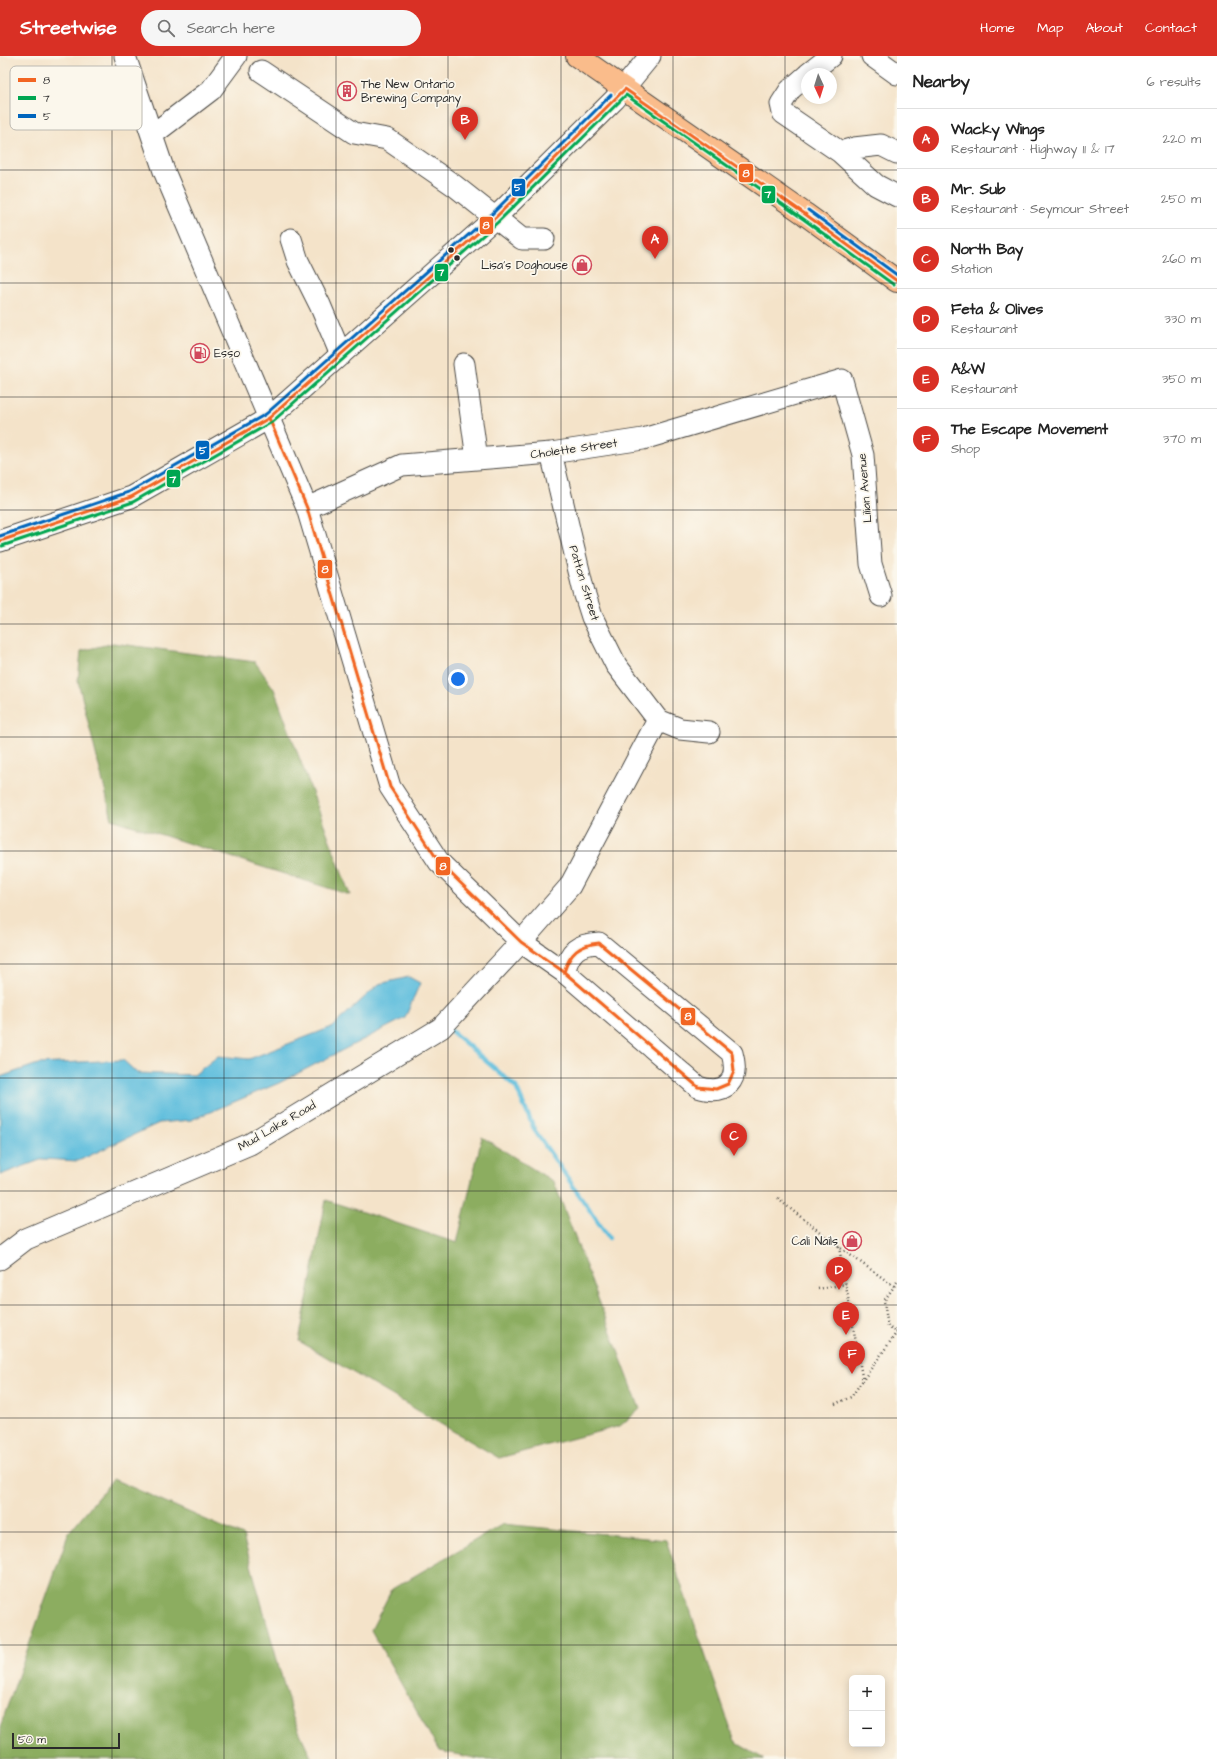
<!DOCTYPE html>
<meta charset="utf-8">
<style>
:root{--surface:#fff;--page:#f6f6f6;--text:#222;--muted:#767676;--line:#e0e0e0;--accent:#d93025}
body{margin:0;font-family:"Architects Daughter",sans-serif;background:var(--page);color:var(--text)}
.controls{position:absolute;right:12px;bottom:12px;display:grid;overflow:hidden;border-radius:6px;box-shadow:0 2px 10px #0003}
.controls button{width:36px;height:36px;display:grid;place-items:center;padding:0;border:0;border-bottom:1px solid var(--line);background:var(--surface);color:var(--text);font:20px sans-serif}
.compass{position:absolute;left:801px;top:12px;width:36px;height:36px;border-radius:50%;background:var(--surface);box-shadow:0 2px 10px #0003;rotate:176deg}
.scale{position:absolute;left:12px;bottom:10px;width:108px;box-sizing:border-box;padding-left:4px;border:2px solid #2b2b2b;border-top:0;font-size:11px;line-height:14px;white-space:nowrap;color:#2b2b2b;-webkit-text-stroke:3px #fbf7ec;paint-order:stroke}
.you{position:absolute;left:458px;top:623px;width:14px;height:14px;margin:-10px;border:3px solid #fff;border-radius:50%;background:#1a73e8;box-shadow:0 0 0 6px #1a73e833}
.badge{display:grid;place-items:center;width:26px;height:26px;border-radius:50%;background:var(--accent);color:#fff;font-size:13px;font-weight:700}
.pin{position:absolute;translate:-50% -33px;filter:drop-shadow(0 1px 2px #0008)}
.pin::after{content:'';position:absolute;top:21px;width:14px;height:12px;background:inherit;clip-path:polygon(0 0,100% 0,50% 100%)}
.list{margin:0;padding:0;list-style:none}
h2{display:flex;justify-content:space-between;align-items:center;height:52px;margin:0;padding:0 16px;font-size:17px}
h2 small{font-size:13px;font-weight:400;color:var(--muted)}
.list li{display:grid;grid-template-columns:26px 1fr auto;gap:12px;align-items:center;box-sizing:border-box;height:60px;padding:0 16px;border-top:1px solid var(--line)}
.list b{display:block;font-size:15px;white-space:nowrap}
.list p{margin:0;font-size:13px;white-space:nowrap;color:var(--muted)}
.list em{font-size:13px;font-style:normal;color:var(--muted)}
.icon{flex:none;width:22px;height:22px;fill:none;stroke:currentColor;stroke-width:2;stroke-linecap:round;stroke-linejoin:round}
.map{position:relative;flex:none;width:897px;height:1703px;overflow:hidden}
header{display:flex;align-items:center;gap:24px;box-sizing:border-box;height:56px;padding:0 20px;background:var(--accent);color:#fff}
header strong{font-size:19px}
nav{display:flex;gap:22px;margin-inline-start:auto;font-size:14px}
.search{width:280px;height:36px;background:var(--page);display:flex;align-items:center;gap:10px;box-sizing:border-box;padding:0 14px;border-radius:22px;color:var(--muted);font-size:15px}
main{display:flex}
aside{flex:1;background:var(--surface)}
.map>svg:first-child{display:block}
.forest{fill:#8cad61;stroke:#5c6c46}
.water{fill:#5fbedd;stroke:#457484}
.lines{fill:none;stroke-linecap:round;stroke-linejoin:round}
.stream{stroke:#5fbedd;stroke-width:4.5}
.minor-casing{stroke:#494743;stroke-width:23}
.highway-casing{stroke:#494743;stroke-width:24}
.path{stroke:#494743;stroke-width:2.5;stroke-dasharray:1 3;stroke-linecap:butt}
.minor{stroke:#fff;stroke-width:21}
.highway{stroke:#fabc8b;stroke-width:22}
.bus-1-casing{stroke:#fbf7ec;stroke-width:6}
.bus-2-casing{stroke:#fbf7ec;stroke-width:6}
.bus-3-casing{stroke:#fbf7ec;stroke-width:6}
.bus-1{stroke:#f26522;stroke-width:3}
.bus-2{stroke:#00a651;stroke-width:3}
.bus-3{stroke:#0065bd;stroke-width:3}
.grid{fill:none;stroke:#2b2b2b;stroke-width:1;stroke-opacity:0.55}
.bus-dot{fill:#2b2b2b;stroke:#fbf7ec;stroke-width:1.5}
.labels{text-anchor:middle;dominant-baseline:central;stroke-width:3.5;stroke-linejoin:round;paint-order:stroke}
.poi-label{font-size:12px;fill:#2b2b2b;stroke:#fbf7ec;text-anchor:start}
.street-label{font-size:12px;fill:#2b2b2b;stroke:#fbf7ec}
.key{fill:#fbf7ec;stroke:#bdbab2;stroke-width:1}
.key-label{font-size:11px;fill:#2b2b2b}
.line-badge{stroke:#fbf7ec;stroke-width:1.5}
.badge-label{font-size:11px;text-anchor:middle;font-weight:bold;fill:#fff}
</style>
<header>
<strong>Streetwise</strong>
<div class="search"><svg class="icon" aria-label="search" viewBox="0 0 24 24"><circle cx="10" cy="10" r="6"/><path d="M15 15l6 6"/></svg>Search here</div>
<nav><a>Home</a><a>Map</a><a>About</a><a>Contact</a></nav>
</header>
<main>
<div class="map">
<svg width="897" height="1703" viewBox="0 0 897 1703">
<rect width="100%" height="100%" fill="#fbf7ec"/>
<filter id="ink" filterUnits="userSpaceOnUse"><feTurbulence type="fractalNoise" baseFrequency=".025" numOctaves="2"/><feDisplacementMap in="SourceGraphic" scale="8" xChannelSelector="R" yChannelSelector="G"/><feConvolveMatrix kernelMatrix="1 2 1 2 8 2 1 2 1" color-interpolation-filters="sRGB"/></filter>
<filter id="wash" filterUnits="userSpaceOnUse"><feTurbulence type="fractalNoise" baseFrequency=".012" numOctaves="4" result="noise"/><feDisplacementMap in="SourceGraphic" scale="16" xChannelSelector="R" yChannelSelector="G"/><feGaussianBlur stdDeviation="0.9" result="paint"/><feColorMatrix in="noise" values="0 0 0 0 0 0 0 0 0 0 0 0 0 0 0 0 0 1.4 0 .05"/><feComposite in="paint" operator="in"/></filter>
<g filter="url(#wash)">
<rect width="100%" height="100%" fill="#f4e3c9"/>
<!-- forest -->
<path class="forest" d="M113 587 255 606 274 633 350 839 112 763 78 625 81 595Z
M482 1081 554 1126 640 1353 620 1370 499 1402 299 1285 326 1144 457 1187Z
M113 1423 243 1480 293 1662 312 1703H0V1671L69 1476Z
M503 1468 666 1484 735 1686 764 1703H480L439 1695 371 1574 392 1533Z"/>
<!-- water -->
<path class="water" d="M409 921 420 927 405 962 279 1027 191 1064 159 1067 78 1105 43 1103 0 1119V1021L38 1008 123 1004 137 1017 194 1019 218 1000 249 1003 332 971 379 928Z"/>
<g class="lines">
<!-- stream -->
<path class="stream" d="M449 973 516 1031 535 1075 609 1182"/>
</g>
</g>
<g filter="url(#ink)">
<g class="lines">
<!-- minor casing -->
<g class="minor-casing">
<path id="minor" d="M125 0 164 115 307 452 390 731 439 806 521 886 564 916 698 1031C726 1040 740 1025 732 997L599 887C577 888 570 895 564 916
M872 0 897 18
M261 15 354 77 387 83 455 130 522 183H544
M808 18 831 0
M807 19 790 34 781 48 783 57 840 96 876 129 897 140
M152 79 211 34 236 0
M840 96 854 92 881 89 897 97
M291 183 298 205 320 249 341 299
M464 308 477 403
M551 397 584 536 592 561 616 609 658 664 680 673 709 676
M307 452 402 409 551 397 643 383 842 324 863 399 871 508 881 540
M0 485 131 441 269 362 495 162 615 43 650 0
M0 1203 26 1183 250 1088 441 972 521 886 570 830 658 664"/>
</g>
<!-- highway casing -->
<g class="highway-casing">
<path id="highway" d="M577 0 805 158 897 225"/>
</g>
<!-- path -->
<path class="path" d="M778 1143 839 1191 894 1230
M839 1191 863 1326
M897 1226 884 1245 888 1271 897 1276
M818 1233 846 1228
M835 1348 851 1341 897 1276"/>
<!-- minor -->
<use href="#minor" class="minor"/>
<!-- highway -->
<use href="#highway" class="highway"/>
<!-- bus-1 casing -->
<g class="bus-1-casing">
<path id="bus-1" d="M269 362 307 452 390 731 439 806 521 886 564 916
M0 485 131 441 269 362 495 162 625 33 805 158 897 225
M599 887 732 997 734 1015 728 1028 716 1033 698 1031 564 916C570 897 579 889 599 887Z"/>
</g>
<!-- bus-2 casing -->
<g class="bus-2-casing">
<path id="bus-2" d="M2 490 133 446 272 366 498 166 626 39 802 162 894 229"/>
</g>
<!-- bus-3 casing -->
<g class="bus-3-casing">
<path id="bus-3" d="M808 154 897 219
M0 480 129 436 266 358 492 158 611 39"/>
</g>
<!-- bus-1 -->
<use href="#bus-1" class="bus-1"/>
<!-- bus-2 -->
<use href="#bus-2" class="bus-2"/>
<!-- bus-3 -->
<use href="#bus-3" class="bus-3"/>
</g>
</g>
<!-- grid -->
<path class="grid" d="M112 0V1703M224 0V1703M336 0V1703M448 0V1703M561 0V1703M673 0V1703M785 0V1703M0 114H897M0 227H897M0 341H897M0 454H897M0 568H897M0 681H897M0 795H897M0 908H897M0 1022H897M0 1135H897M0 1249H897M0 1362H897M0 1476H897M0 1589H897"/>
<!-- icons -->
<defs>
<g id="building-ring" transform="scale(1)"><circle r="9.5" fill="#fbf7ec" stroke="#d1495b" stroke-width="1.5"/><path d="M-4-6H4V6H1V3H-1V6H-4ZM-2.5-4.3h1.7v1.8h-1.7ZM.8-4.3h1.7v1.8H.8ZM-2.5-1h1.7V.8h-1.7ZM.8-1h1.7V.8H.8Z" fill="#d1495b"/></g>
<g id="shop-ring" transform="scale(1)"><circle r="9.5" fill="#fbf7ec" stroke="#d1495b" stroke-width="1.5"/><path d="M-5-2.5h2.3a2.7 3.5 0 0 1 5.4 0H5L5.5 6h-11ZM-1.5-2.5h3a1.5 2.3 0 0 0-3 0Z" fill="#d1495b"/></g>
<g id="fuel-ring" transform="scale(1)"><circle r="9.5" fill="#fbf7ec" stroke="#d1495b" stroke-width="1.5"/><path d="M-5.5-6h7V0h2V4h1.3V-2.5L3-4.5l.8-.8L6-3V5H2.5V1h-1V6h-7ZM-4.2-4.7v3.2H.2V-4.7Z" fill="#d1495b"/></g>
</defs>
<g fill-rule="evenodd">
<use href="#building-ring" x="347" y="35"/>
<use href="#shop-ring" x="582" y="209"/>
<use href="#fuel-ring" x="200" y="297"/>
<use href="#shop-ring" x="852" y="1185"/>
</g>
<!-- markers -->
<g class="bus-dot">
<circle cx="451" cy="194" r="3.5"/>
<circle cx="457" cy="202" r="3.5"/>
</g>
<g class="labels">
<!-- poi labels -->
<g class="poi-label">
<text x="361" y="28">The New Ontario<tspan x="361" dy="14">Brewing Company</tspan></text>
<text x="568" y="209" text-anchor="end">Lisa's Doghouse</text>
<text x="214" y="297">Esso</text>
<text x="838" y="1185" text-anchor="end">Cali Nails</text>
</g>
<!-- street labels -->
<g class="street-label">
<text transform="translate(574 393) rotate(-8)">Cholette Street</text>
<text transform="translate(865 432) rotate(-95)">Lilian Avenue</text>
<text transform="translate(584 527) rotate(73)">Patton Street</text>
<text transform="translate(277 1070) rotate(-30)">Mud Lake Road</text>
</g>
</g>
<!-- legend -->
<rect x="10" y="10" width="132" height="64" rx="6" class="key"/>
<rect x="18" y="22" width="18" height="4" fill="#f26522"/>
<rect x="18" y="40" width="18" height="4" fill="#00a651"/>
<rect x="18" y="58" width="18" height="4" fill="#0065bd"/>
<g class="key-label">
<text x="43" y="28">8</text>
<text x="43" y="46">7</text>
<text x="43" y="64">5</text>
</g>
<g class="line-badge">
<rect x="738" y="107" width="16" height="20" rx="4" fill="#f26522"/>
<rect x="511" y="122" width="15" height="19" rx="4" fill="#0065bd"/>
<rect x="761" y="129" width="15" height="19" rx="4" fill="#00a651"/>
<rect x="479" y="160" width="15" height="19" rx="4" fill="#f26522"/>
<rect x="434" y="207" width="15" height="19" rx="4" fill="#00a651"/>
<rect x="195" y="384" width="15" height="20" rx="4" fill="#0065bd"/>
<rect x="166" y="413" width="15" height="19" rx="4" fill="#00a651"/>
<rect x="317" y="503" width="16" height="20" rx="4" fill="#f26522"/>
<rect x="435" y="800" width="16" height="20" rx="4" fill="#f26522"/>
<rect x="680" y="951" width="16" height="19" rx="4" fill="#f26522"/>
</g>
<g class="badge-label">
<text x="746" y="121">8</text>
<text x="518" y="135">5</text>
<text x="768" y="142">7</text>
<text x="486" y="173">8</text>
<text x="441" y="220">7</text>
<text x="203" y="398">5</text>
<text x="173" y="427">7</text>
<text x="325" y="517">8</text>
<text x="443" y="814">8</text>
<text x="688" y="964">8</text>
</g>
</svg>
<div class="controls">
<button>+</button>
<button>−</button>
</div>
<svg class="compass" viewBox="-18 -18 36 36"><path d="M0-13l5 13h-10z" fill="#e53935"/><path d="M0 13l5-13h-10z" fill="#767676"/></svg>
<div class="scale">50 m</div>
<div class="you"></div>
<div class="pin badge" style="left:655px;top:203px">A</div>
<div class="pin badge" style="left:465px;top:84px">B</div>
<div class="pin badge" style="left:734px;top:1100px">C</div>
<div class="pin badge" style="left:839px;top:1234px">D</div>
<div class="pin badge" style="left:846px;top:1279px">E</div>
<div class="pin badge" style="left:852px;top:1318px">F</div>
</div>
<aside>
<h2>Nearby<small>6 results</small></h2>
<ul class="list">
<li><span class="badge">A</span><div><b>Wacky Wings</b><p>Restaurant · Highway 11 &amp; 17</p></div><em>220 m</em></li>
<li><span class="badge">B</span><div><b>Mr. Sub</b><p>Restaurant · Seymour Street</p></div><em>250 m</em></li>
<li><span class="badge">C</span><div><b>North Bay</b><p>Station</p></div><em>260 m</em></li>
<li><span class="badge">D</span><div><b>Feta &amp; Olives</b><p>Restaurant</p></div><em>330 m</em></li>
<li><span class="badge">E</span><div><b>A&amp;W</b><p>Restaurant</p></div><em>350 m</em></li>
<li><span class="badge">F</span><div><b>The Escape Movement</b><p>Shop</p></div><em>370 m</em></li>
</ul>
</aside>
</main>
